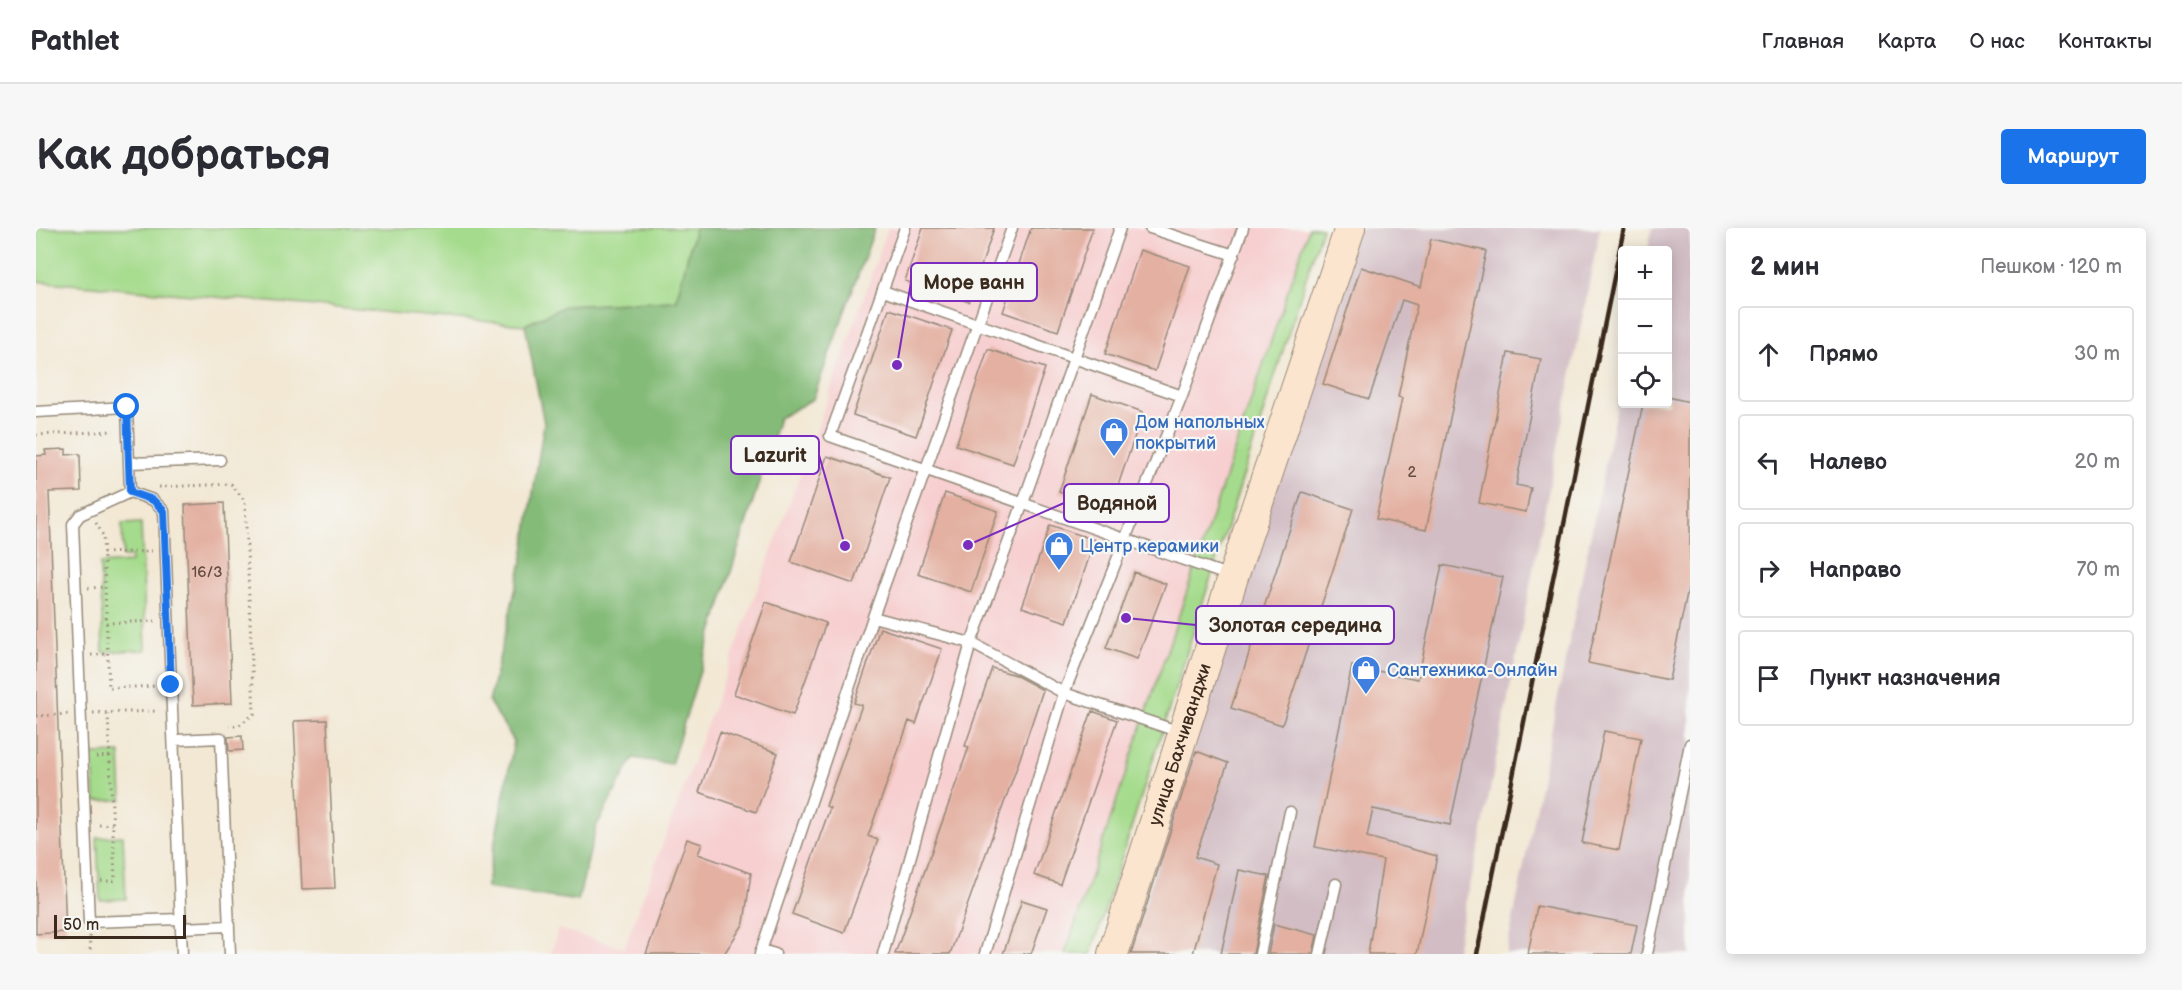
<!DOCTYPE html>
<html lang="ru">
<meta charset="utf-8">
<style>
:root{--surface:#fff;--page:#f7f7f7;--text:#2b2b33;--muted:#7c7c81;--line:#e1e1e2;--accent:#1a73e8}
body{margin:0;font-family:"Balsamiq Sans",sans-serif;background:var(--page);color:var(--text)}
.controls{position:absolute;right:18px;top:18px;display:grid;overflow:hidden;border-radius:6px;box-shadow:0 3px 15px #0003}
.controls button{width:54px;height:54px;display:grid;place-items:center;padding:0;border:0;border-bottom:2px solid var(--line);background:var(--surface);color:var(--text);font:30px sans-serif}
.scale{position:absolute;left:18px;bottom:15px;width:132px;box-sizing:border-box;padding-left:6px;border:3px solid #3b2a1e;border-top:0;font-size:16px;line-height:21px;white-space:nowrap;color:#3b2a1e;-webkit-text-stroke:4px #f6f6f2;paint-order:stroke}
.stop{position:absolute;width:18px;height:18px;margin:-14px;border:4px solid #1a73e8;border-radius:50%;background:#fff}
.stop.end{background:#1a73e8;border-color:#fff;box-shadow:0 2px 6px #0008}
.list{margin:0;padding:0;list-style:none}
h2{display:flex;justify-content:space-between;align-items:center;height:78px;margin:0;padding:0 24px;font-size:26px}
h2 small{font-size:20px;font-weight:400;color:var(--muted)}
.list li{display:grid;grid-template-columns:39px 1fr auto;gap:18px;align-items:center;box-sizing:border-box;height:96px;margin:0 12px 12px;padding:0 12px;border:2px solid var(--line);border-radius:6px}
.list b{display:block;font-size:22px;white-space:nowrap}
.list em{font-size:20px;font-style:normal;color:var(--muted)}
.icon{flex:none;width:33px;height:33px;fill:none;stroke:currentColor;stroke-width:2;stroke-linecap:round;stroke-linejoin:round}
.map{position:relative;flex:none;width:1654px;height:726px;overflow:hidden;border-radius:6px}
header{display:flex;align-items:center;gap:36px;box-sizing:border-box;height:84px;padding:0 30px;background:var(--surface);border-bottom:2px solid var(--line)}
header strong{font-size:28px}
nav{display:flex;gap:33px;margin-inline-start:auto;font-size:21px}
.intro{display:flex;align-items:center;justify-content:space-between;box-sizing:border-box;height:144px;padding:0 36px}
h1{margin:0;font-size:42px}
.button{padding:15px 27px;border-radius:6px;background:var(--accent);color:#fff;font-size:21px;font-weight:700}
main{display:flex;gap:36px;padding:0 36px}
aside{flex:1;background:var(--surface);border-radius:6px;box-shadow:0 3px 15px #0003}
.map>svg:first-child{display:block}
.built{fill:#f7cfd0}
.industrial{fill:#d2bdc5}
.green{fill:#a5db8c;stroke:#708255;stroke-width:1.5}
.forest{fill:#84bb78;stroke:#60724b;stroke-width:1.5}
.building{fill:#e3b0a1}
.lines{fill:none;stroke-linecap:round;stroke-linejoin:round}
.service-casing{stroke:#968979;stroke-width:13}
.secondary-casing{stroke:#968979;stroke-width:32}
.path{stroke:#968979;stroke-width:3;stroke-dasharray:1.5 4.5;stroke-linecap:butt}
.service{stroke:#fff;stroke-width:10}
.secondary{stroke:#fce5cf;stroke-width:30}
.rail{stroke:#3b2a1e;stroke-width:4.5}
.route{stroke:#1a73e8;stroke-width:8}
.labels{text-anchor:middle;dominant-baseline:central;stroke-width:4.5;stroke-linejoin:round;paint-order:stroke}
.number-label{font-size:15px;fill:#654c3f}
.shop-label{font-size:18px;fill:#366cbe;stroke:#f6f6f2;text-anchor:start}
.street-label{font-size:18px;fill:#3b2a1e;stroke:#f6f6f2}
.leader{fill:none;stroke:#7b2cbf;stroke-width:2}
.callout-dot{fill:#7b2cbf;stroke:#f6f6f2;stroke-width:2}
.callout{fill:#f6f6f2;stroke:#7b2cbf;stroke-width:2}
.callout-label{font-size:20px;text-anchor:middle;font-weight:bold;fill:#3b2a1e}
</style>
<header>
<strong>Pathlet</strong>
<nav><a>Главная</a><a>Карта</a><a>О нас</a><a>Контакты</a></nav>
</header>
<div class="intro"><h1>Как добраться</h1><a class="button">Маршрут</a></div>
<main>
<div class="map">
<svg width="1654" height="726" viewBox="0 0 1654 726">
<rect width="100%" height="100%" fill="#f6f6f2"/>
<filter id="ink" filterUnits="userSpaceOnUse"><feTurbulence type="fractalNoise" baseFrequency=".0167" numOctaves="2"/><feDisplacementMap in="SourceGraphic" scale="12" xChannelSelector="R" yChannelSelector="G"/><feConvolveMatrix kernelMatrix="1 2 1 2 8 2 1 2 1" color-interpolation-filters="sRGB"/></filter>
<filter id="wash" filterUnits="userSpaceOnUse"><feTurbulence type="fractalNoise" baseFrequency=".008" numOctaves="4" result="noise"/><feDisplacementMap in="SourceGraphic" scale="24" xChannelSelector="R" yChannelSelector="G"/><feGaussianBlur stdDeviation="1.35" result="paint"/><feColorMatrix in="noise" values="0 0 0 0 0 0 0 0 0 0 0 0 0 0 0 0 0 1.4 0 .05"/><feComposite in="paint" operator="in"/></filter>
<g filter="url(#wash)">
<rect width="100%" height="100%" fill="#f2e8d4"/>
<!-- built -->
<path class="built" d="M852 0H1273L1029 726H515L522 701 588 720 778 209Z"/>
<!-- industrial -->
<path class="industrial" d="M1318 0H1564L1443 618 1419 726H1093Z
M1616 0H1654V726H1470L1586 152V176H1632V22H1612Z"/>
<!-- green -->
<path class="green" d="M0 0H659L640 73 529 78 489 97 0 53Z
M1273 0H1286L1055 726H1029Z
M105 295 110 422 67 424 64 336 95 334V329H87L86 296Z
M84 525 86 572 59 573 57 526Z
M87 608 90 671 64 672 61 609Z"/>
<!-- forest -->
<path class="forest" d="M659 0H839L777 171 743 190 635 536 597 530 560 599 542 673 450 660 478 513 453 474 487 329 508 195 489 97 529 78 640 73Z"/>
<g id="blocks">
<!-- building -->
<path class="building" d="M887 0H958L933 74 869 53Z
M995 0H1057L1022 103 967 84Z
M1395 11 1450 23 1390 302 1340 291 1366 170 1362 169 1381 77 1366 72 1333 171 1287 156 1325 39 1385 59Z
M1104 22 1154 38 1119 143 1069 126Z
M853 81 916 102 880 208 817 187Z
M952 121 1009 140 977 236 920 217Z
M1472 125 1505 131 1480 257 1495 260 1490 284 1443 275Z
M1056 166 1107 184 1074 281 1023 264Z
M1632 169 1654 174V351L1633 452 1552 435 1607 176H1632Z
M30 221V227L44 226 45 263 13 264 30 704 0 706V228L10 227 9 222Z
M791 228 854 249 818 356 755 334Z
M1266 264 1317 281 1246 497 1195 480Z
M909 265 962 283 935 364 882 346Z
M188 275 196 475 157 477 149 277Z
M1014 297 1059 312 1031 394 986 379Z
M1406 337 1467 349 1414 597 1337 581 1331 609 1401 628 1381 726H1332L1347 632 1279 619 1316 438 1382 451Z
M1098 344 1130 356 1101 431 1070 420Z
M730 374 790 395 757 487 698 466Z
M844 400 906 421 880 496 873 493 832 608 842 612 808 705 756 686 794 580 790 578 826 477 818 475Z
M956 440 979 447 1007 462 982 536 914 726H859L933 519 929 518Z
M1056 483 1081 492 1024 656 998 647Z
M291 492 299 660 266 661 258 493Z
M1568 503 1605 510 1583 622 1546 615Z
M684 504 742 525 720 584 663 564Z
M206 508 207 522 193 523 192 509Z
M1160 523 1192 535 1159 629 1181 636 1157 726H1095Z
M651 611 666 616 662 626 715 645 708 695 688 726H610Z
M1203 642 1233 648 1217 726H1185Z
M986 672 1011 680 995 726H967Z
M1501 678 1601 697 1595 726H1492Z
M1238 696 1281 707 1277 726H1232Z"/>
</g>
</g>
<g filter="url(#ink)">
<use href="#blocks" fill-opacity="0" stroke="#968979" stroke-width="1.5"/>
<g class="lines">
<!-- service casing -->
<g class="service-casing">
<path id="service" d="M869 0 794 208 1194 348
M1114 0 1198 27
M847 63 1146 168
M0 184 91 179 94 264 117 272 128 283 146 726
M93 235 184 232
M94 264 44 287 37 296 53 694 145 691
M837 389 935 415 1028 465 1144 504
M138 512 185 510 194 726
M145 700 193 698
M725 722 739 726
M724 726 837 389 976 0
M847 726 935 415 987 275 1084 0
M949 726 1028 465 1146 168 1207 0
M1224 726 1254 584
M1284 726 1300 656
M1611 726 1654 516"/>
</g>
<!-- secondary casing -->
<g class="secondary-casing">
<g id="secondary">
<path id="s1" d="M1077 726 1197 349 1314 0"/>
</g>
</g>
<!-- path -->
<path class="path" d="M0 207 78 203
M123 259 195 256 209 273 218 486 202 498H193
M60 295 67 307 73 460 121 458
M67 325 116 323
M52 360 69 359
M70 395 119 393
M55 427 71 426
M57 485 122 483
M0 488 33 486
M60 529 74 528
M63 597 76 596
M65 653H79L72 485
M54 708V726"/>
<!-- service -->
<use href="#service" class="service"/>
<!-- secondary -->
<use href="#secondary" class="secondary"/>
<!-- rail -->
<path class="rail" d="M1441 726 1588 0"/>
</g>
</g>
<g class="lines" filter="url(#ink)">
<!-- route -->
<path class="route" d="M91 179 94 264 117 272 128 283 135 457"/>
</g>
<!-- icons -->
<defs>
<g id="shop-pin" transform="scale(1.5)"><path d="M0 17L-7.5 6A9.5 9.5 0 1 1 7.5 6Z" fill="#3f7fe0" stroke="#f6f6f2"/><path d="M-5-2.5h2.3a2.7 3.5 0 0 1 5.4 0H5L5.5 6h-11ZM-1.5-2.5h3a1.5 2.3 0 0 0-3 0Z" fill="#fff"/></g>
</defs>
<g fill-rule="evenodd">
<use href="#shop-pin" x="1078" y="204"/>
<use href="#shop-pin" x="1023" y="318"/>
<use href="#shop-pin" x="1330" y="442"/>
</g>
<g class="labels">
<!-- number labels -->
<g class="number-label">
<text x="1376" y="244">2</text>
<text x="171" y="344">16/3</text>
</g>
<!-- shop labels -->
<g class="shop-label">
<text x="1099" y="194">Дом напольных<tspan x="1099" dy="21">покрытий</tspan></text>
<text x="1044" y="318">Центр керамики</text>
<text x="1351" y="442">Сантехника-Онлайн</text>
</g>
<!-- street labels -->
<g class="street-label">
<text stroke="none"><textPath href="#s1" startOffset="220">улица Бахчиванджи</textPath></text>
</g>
</g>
<!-- callouts -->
<path class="leader" d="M861 137L875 54M809 318L783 227M932 317L1028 275M1090 390L1160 397"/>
<g class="callout-dot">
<circle cx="861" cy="137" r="6"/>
<circle cx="809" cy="318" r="6"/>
<circle cx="932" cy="317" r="6"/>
<circle cx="1090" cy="390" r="6"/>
</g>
<g class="callout">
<rect x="875" y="35" width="126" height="38" rx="6"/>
<rect x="695" y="208" width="88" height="38" rx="6"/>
<rect x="1028" y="256" width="105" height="38" rx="6"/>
<rect x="1160" y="378" width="198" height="38" rx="6"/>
</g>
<g class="callout-label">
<text x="938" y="61">Море ванн</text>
<text x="739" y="234">Lazurit</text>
<text x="1081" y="282">Водяной</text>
<text x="1259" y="404">Золотая середина</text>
</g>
</svg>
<div class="controls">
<button>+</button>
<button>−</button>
<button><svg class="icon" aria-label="locate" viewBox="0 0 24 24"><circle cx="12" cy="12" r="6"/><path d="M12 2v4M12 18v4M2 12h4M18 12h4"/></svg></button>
</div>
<div class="scale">50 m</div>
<div class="stop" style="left:91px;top:179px"></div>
<div class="stop end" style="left:135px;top:457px"></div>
</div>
<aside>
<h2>2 мин<small>Пешком · 120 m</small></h2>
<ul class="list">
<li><svg class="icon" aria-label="ahead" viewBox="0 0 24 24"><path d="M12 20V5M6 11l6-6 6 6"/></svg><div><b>Прямо</b></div><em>30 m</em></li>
<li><svg class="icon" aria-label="left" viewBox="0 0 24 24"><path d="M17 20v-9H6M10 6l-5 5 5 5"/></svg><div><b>Налево</b></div><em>20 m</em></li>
<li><svg class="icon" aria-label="right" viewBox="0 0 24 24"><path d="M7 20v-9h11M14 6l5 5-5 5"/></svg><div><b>Направо</b></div><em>70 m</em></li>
<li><svg class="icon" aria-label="arrive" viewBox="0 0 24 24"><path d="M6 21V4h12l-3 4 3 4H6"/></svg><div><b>Пункт назначения</b></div></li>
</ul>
</aside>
</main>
